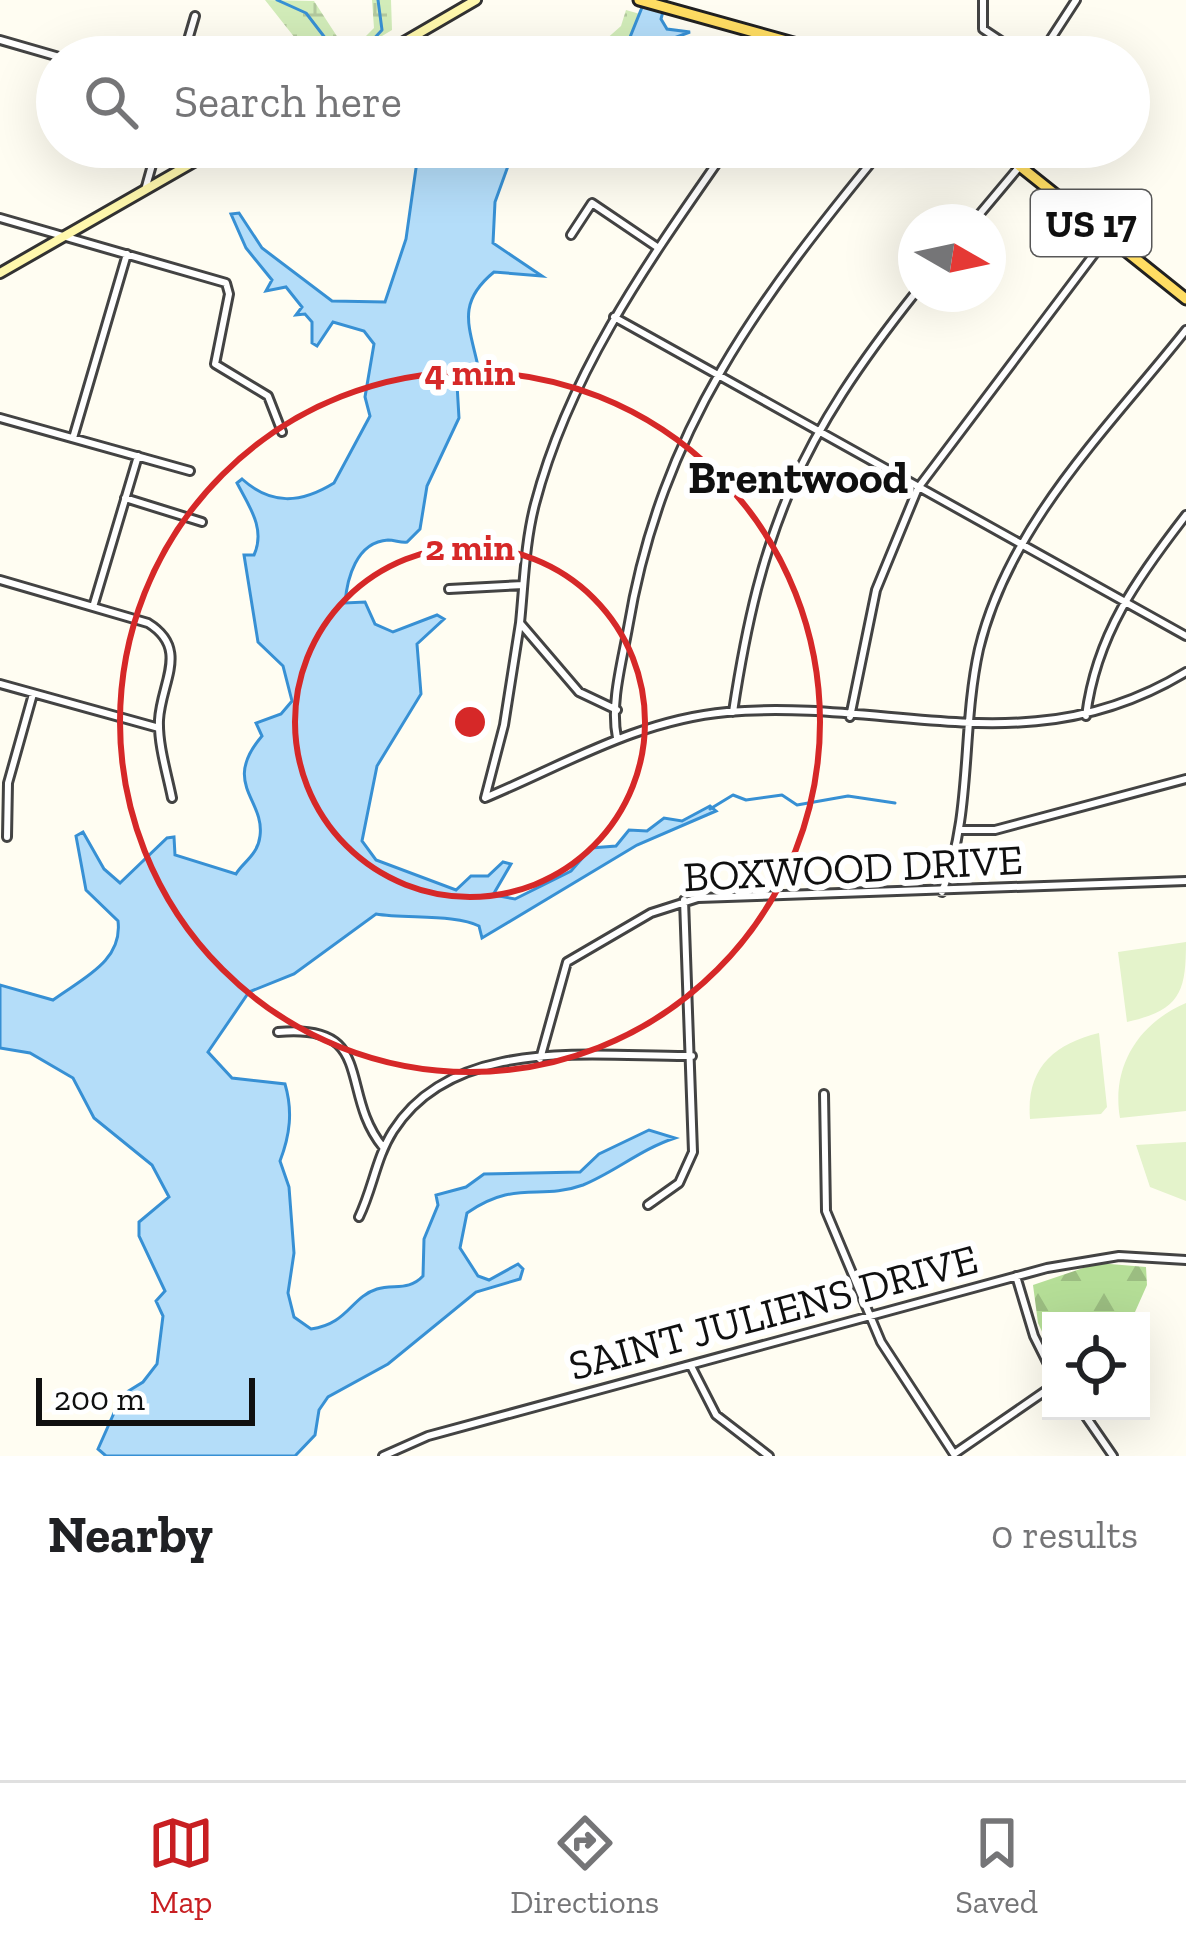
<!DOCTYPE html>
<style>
:root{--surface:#fff;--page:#f6f6f6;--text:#202124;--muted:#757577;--line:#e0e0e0;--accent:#c81f22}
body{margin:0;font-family:"Zilla Slab",serif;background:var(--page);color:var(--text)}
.controls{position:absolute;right:36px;bottom:36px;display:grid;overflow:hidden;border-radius:0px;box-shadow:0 12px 48px #0002}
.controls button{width:108px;height:108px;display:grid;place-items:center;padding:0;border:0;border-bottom:3px solid var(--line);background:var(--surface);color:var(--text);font:60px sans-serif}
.compass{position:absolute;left:898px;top:204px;width:108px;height:108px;border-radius:50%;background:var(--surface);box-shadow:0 12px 48px #0002;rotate:99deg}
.scale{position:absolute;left:36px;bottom:30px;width:219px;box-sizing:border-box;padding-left:12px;border:6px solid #101010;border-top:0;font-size:33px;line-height:42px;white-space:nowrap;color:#101010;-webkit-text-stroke:9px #fff;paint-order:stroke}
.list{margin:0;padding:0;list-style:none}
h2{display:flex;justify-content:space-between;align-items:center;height:156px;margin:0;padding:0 48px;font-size:51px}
h2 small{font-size:39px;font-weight:400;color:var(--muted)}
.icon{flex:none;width:66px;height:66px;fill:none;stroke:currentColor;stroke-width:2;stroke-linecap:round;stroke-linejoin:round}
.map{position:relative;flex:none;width:1186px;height:1456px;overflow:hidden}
.search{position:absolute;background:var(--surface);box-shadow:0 12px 48px #0002;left:36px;right:36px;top:36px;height:132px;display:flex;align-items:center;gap:30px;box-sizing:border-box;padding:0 42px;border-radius:66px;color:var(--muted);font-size:45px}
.sheet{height:324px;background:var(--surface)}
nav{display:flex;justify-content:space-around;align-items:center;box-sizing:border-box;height:168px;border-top:3px solid var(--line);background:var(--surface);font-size:33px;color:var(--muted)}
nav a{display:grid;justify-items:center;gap:6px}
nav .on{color:var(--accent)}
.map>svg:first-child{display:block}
.forest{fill:url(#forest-firs)}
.wetland{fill:url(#wetland-marsh)}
.pitch{fill:#e4f3cb}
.water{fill:#b4ddf9;stroke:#3790d4;stroke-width:3}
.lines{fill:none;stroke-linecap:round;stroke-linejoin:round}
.stream{stroke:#3790d4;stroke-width:3}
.street-casing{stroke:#434343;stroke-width:12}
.secondary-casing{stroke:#323232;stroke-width:14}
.primary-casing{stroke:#212121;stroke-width:15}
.street{stroke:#fff;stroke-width:6}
.secondary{stroke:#fff8ad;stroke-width:8}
.primary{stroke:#ffdd63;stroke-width:9}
.ring{fill:none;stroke:#d62828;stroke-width:6}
.labels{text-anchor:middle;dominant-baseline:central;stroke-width:12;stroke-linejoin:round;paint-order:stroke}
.shield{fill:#fff;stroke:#585858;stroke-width:3}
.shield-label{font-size:39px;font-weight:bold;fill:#101010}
.street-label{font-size:42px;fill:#101010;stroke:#fff}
.neighbourhood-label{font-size:45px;font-weight:bold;fill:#101010;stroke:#fff}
.centre{fill:#d62828;stroke:#fff;stroke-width:6}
.ring-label{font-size:36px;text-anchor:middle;font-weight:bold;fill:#d62828;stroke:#fff;stroke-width:12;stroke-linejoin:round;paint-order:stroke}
</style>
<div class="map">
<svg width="1186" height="1456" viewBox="0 0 1186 1456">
<defs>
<pattern id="forest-firs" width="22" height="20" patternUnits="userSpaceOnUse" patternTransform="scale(3)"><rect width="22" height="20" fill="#b5de97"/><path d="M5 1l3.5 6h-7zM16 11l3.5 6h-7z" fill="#9bbd81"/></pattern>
<pattern id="wetland-marsh" width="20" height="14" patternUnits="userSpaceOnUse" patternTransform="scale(3)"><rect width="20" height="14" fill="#d2ecb9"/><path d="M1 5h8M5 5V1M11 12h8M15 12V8" fill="none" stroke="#b3c99e"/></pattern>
</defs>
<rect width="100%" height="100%" fill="#fffdf2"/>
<!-- forest -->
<path class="forest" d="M1098 1263 1146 1267 1147 1285 1131 1321H1051V1351L1038 1323 1033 1285Z"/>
<!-- wetland -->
<path class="wetland" d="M265 0 314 1 342 44 357 45 374 28 372 0H391L392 30 347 57H310Z
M626 10 640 14 622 57H586L621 26Z"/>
<!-- pitch -->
<path class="pitch" d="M1186 942C1186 993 1180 1010 1127 1022L1118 952Z
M1186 1003V1111L1120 1118C1111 1066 1139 1023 1186 1003Z
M1099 1033 1107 1107 1101 1114 1030 1119C1026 1069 1053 1044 1099 1033Z
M1186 1142V1201L1150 1187 1136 1145Z"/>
<!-- water -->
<path class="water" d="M645 0H666L661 19 667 29 690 32 671 39 667 57H622Z
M419 147H597L553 163 522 158 508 166 495 202 493 243 542 276 494 272C455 304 470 327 479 371L457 384 459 418 427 486 420 529 407 542C401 543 395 540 388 540 356 542 347 579 345 603L365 602 375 624 393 632 437 615 444 619 417 644 421 694 377 766 362 841 376 860 456 890 471 876H488L503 862 511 864 493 895 515 899 571 871 591 848 616 846 629 830 647 831 664 818 682 821 710 806 716 811 637 845 482 938 479 926C457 914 405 919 376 914L294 974 249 992 208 1052 232 1078 285 1084C293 1111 290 1135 280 1161L289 1187 294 1253 288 1293 294 1317 311 1329C348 1324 351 1297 377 1289 394 1284 409 1291 423 1276L424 1239 438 1205 436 1195 466 1187 484 1174 580 1172 599 1154 649 1130 675 1138C641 1149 615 1172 583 1185 539 1201 516 1179 467 1213L460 1248 478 1276 489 1280 518 1264 523 1269 520 1279 476 1292 388 1364 328 1397 319 1410 315 1435 295 1456H106L98 1449 122 1395 143 1382 157 1364 163 1316 156 1301 165 1291 139 1236V1222L169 1197 152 1165 94 1118 73 1078 30 1053 0 1048V985L53 1000C83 978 123 961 118 921L86 890 76 836 83 832 104 869 120 883 167 838 174 837 175 855 236 874C242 863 258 855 260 836 265 799 221 784 262 736L256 723 281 714 292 701 283 666 258 642 244 555H254C266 529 249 506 237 483L242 479C271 505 300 504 334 483L370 416 365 397 374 344 364 331 333 322 317 346 312 343V322L305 314 296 315 302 307 286 287 266 291 272 280 246 248 231 214 239 213 262 248 332 301 385 302 406 239Z"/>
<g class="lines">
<!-- stream -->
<path class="stream" d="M277 0 306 13 329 43 350 52 368 45 382 30 378 0
M710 809 733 795 746 800 782 795 797 805 848 796 895 803"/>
<!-- street casing -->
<g class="street-casing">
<path id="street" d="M983 0V29L1025 57
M0 40 59 57
M183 57 195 16
M1039 57 1076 0
M145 190 157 147
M0 218 226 283 229 294 215 364 268 396 282 432
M973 222 1020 166
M571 235 592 203 657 247
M614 317 1186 636
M0 418 190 471
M73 438 127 254
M125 498 202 522
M0 580 148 623C190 649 161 682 159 720 158 745 167 773 172 798
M449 589 523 585
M93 607 138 456
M520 623 504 725 485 798C566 764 638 720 727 712 892 698 1030 767 1186 672
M0 684 159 728
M617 710 579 692 520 623C524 584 525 542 535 504 570 370 651 258 728 147
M733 712C761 527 800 438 916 292
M1086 716C1096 635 1138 577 1186 515
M850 717 876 590 918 488 1107 237
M617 738C610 704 622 662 628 628 661 429 759 299 884 147
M960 830H995L1186 779
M7 837 8 783 33 694
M942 892C973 814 961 730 979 649 1009 524 1109 427 1186 330
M278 1032C377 1023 338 1092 383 1147
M540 1059 567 962 651 913 698 898 1186 881
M824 1094 826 1211 881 1342 954 1454
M648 1205 679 1183 693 1152 684 900
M359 1217C373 1188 376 1158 393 1131 454 1035 593 1057 692 1056
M1016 1276 1034 1336 1051 1370
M691 1366 716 1415 769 1456
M1082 1411 1113 1456
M954 1454 1051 1387
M383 1456 428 1436 1047 1268 1119 1256 1186 1260"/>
</g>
<!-- secondary casing -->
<g class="secondary-casing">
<path id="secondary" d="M378 57 476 0
M0 273 220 147"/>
</g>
<!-- primary casing -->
<g class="primary-casing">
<path id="primary" d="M639 0 844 57
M996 147 1186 299"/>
</g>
<!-- street -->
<use href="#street" class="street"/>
<!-- secondary -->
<use href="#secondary" class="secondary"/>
<!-- primary -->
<use href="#primary" class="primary"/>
</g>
<!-- distance rings -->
<g class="ring">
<circle cx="470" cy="722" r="175"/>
<circle cx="470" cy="722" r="350"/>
</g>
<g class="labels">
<!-- shield labels -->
<rect class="shield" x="1031" y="190" width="120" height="66" rx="9"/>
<g class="shield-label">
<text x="1091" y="223">US 17</text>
</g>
<!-- street labels -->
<g class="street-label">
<text transform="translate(853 868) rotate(-3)">BOXWOOD DRIVE</text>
<text transform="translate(773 1312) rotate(-15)">SAINT JULIENS DRIVE</text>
</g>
<!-- neighbourhood labels -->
<g class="neighbourhood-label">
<text x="798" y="478">Brentwood</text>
</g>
</g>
<circle cx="470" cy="722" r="18" class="centre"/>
<g class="ring-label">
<text x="470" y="385">4 min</text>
<text x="470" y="560">2 min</text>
</g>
</svg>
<div class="controls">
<button><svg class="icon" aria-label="locate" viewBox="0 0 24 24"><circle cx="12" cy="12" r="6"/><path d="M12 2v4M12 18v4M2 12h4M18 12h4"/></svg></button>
</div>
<svg class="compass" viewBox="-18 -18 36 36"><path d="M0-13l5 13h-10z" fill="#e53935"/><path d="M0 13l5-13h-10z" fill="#757577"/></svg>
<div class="scale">200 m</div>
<div class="search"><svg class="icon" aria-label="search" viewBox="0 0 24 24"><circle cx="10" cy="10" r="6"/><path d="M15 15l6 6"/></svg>Search here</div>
</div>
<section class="sheet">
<h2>Nearby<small>0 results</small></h2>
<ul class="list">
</ul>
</section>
<nav>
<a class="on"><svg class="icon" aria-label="map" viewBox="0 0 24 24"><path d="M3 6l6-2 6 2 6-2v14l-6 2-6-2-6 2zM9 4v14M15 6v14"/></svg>Map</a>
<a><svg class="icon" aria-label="directions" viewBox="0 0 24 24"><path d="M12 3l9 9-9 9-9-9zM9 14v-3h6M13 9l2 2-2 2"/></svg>Directions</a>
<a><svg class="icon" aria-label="saved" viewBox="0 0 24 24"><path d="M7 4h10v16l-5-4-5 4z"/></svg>Saved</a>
</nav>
